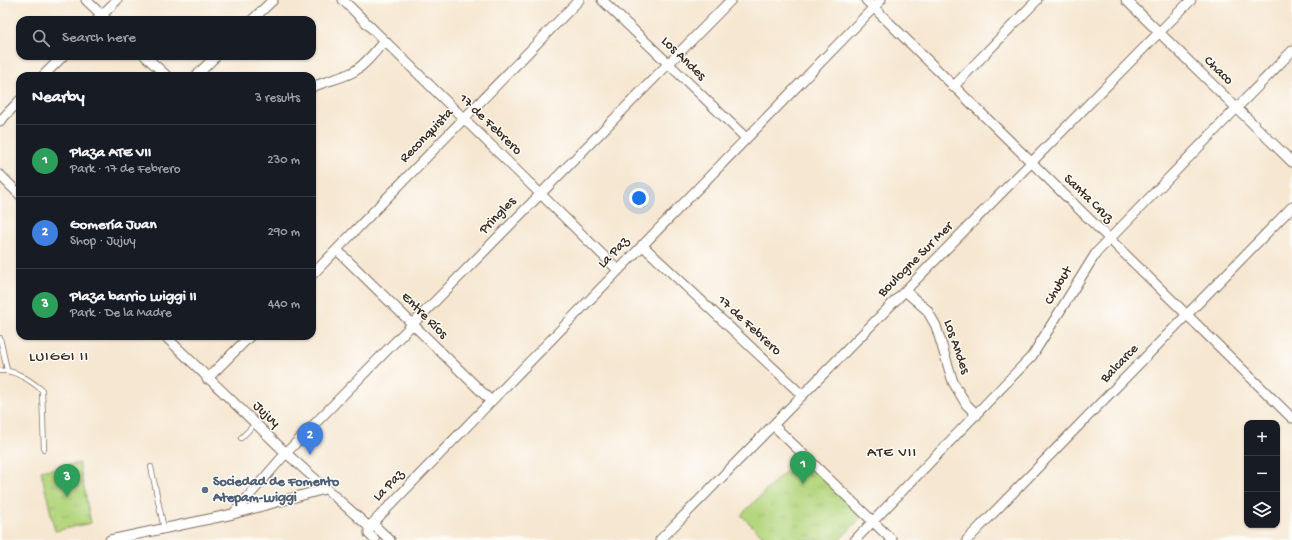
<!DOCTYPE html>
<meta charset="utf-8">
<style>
:root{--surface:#171b24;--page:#242831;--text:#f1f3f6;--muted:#9ea1a6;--line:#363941;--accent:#d690ce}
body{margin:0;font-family:"Gochi Hand",sans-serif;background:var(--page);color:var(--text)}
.controls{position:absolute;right:12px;bottom:12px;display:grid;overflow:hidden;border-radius:8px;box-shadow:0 1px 3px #0004}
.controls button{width:36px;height:36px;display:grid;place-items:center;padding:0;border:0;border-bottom:1px solid var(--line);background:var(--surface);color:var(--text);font:20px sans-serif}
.you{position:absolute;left:639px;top:198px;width:14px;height:14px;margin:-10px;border:3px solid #fff;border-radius:50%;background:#1a73e8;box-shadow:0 0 0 6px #1a73e833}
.badge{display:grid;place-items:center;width:26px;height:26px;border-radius:50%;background:var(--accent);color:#fff;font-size:13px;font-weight:700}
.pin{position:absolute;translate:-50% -33px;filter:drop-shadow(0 1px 2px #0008)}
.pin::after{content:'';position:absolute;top:21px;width:14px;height:12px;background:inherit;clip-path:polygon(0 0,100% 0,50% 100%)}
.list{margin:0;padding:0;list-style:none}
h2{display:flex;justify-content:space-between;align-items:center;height:52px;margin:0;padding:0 16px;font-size:17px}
h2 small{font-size:13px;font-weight:400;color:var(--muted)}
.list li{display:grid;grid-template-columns:26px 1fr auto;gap:12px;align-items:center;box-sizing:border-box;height:72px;padding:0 16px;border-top:1px solid var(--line)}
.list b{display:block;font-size:15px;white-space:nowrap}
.list p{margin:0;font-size:13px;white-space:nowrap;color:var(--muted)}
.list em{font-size:13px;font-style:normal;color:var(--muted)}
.icon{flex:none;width:22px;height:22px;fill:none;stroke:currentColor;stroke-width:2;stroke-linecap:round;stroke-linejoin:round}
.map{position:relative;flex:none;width:1292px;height:540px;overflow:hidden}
.search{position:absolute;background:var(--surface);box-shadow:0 1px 3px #0004;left:16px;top:16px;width:300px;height:44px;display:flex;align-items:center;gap:10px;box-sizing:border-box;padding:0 14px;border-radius:12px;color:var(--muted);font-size:15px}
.panel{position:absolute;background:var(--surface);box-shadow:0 1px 3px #0004;left:16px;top:72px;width:300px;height:268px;border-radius:12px}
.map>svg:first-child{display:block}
.park{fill:url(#park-tufts);stroke:#78804e}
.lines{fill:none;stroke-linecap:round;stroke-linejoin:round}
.lane-casing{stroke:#7c6c5d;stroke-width:6}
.street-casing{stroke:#7c6c5d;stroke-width:11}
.lane{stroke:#fff;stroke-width:4.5}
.street{stroke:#fff;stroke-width:9}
.service-dot{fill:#5c6f8a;stroke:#fdfcf7;stroke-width:1.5}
.labels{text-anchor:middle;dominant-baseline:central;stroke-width:3;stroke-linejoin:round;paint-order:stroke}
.street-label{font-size:14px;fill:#3b2a1e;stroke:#fdfcf7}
.service-label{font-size:14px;font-weight:bold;fill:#4e5e75;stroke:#fdfcf7;text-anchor:start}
.neighbourhood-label{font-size:15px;letter-spacing:1px;fill:#3b2a1e;stroke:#fdfcf7}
</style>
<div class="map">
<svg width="1292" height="540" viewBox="0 0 1292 540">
<defs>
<pattern id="park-tufts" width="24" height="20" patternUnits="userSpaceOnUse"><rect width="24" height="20" fill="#b4d67e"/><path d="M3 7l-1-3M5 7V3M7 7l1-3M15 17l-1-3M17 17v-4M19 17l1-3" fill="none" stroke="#9cb86c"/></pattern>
</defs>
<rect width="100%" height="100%" fill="#fdfcf7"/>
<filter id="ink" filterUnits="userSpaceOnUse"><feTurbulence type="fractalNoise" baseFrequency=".025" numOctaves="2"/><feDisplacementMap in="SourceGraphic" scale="8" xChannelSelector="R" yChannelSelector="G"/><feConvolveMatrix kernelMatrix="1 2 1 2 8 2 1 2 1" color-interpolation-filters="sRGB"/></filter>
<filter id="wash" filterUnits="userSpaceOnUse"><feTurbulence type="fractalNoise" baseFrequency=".012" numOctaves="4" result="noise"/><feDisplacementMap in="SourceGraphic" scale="16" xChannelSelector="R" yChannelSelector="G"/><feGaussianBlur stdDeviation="0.9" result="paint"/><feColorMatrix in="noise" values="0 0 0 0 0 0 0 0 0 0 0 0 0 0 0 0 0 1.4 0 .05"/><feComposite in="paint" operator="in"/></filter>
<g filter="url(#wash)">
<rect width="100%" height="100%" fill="#f6e7d1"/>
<!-- park -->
<path class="park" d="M803 454 865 514 839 540H767L741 515Z
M79 463 91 523 55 531 41 471Z"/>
</g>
<g filter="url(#ink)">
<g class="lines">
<!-- lane casing -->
<g class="lane-casing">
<path id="lane" d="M0 338 7 370
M0 371C15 369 31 381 42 390L44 449
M241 438 255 424
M151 467 164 529"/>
</g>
<!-- street casing -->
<g class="street-casing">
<path id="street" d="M86 0 107 20
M343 0 618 270
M602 0 746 138
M866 0 1292 418
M1126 0 1292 162
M97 20 117 0
M252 20 273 0
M145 56 167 76
M43 76 63 56
M196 76 216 56
M312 87C325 81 340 79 353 72 365 65 375 52 384 41
M953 87 1037 0
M0 121 20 100
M0 175 20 195
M642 245 802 395
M337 250 491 401
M312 275 579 0
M905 291 927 310 936 326 953 382 966 404 977 415
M165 336 286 453 369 527
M207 379 250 336
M773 425 892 540
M233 514 286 453 731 0
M369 527 881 0
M369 527H376L390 540
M369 527V534L375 540
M110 540 233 514 325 489
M660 540 1191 0
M855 540 1032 356 1096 253 1292 51
M967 540 1292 207"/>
</g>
<!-- lane -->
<use href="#lane" class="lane"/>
<!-- street -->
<use href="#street" class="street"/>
</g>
</g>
<!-- markers -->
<circle class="service-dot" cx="205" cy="490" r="4"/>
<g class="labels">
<!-- street labels -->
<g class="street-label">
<text transform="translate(683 59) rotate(44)">Los Andes</text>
<text transform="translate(1218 71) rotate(44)">Chaco</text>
<text transform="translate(490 125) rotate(44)">17 de Febrero</text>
<text transform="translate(427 136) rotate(-46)">Reconquista</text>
<text transform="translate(1088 199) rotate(44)">Santa Cruz</text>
<text transform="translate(498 216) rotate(-46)">Pringles</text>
<text transform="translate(614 253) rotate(-46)">La Paz</text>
<text transform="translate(916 260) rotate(-45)">Boulogne Sur Mer</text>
<text transform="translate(1059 286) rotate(-60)">Chubut</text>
<text transform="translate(424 316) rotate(45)">Entre Ríos</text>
<text transform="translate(749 326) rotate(43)">17 de Febrero</text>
<text transform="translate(956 347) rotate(71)">Los Andes</text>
<text transform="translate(1120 364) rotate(-46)">Balcarce</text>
<text transform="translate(266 415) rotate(43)">Jujuy</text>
<text transform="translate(389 486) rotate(-46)">La Paz</text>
</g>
<!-- service labels -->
<g class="service-label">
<text x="213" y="482">Sociedad de Fomento<tspan x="213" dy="16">Atepam-Luiggi</tspan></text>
</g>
<!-- neighbourhood labels -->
<g class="neighbourhood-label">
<text x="59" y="357">LUIGGI II</text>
<text x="892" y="453">ATE VII</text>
</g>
</g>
</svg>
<div class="controls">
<button>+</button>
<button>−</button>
<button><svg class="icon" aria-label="layers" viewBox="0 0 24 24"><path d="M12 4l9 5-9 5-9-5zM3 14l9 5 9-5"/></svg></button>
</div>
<div class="you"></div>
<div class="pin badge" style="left:803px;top:484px;background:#2e9e5b">1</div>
<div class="pin badge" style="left:310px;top:455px;background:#3f7fe0">2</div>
<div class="pin badge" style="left:67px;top:497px;background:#2e9e5b">3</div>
<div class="search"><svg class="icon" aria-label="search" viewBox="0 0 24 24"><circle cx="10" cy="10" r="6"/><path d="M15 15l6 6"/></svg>Search here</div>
<section class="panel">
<h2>Nearby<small>3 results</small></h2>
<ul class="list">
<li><span class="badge" style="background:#2e9e5b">1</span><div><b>Plaza ATE VII</b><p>Park · 17 de Febrero</p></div><em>230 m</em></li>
<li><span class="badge" style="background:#3f7fe0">2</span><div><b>Gomería Juan</b><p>Shop · Jujuy</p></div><em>290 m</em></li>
<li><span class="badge" style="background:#2e9e5b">3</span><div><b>Plaza barrio Luiggi II</b><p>Park · De la Madre</p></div><em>440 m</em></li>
</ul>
</section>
</div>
